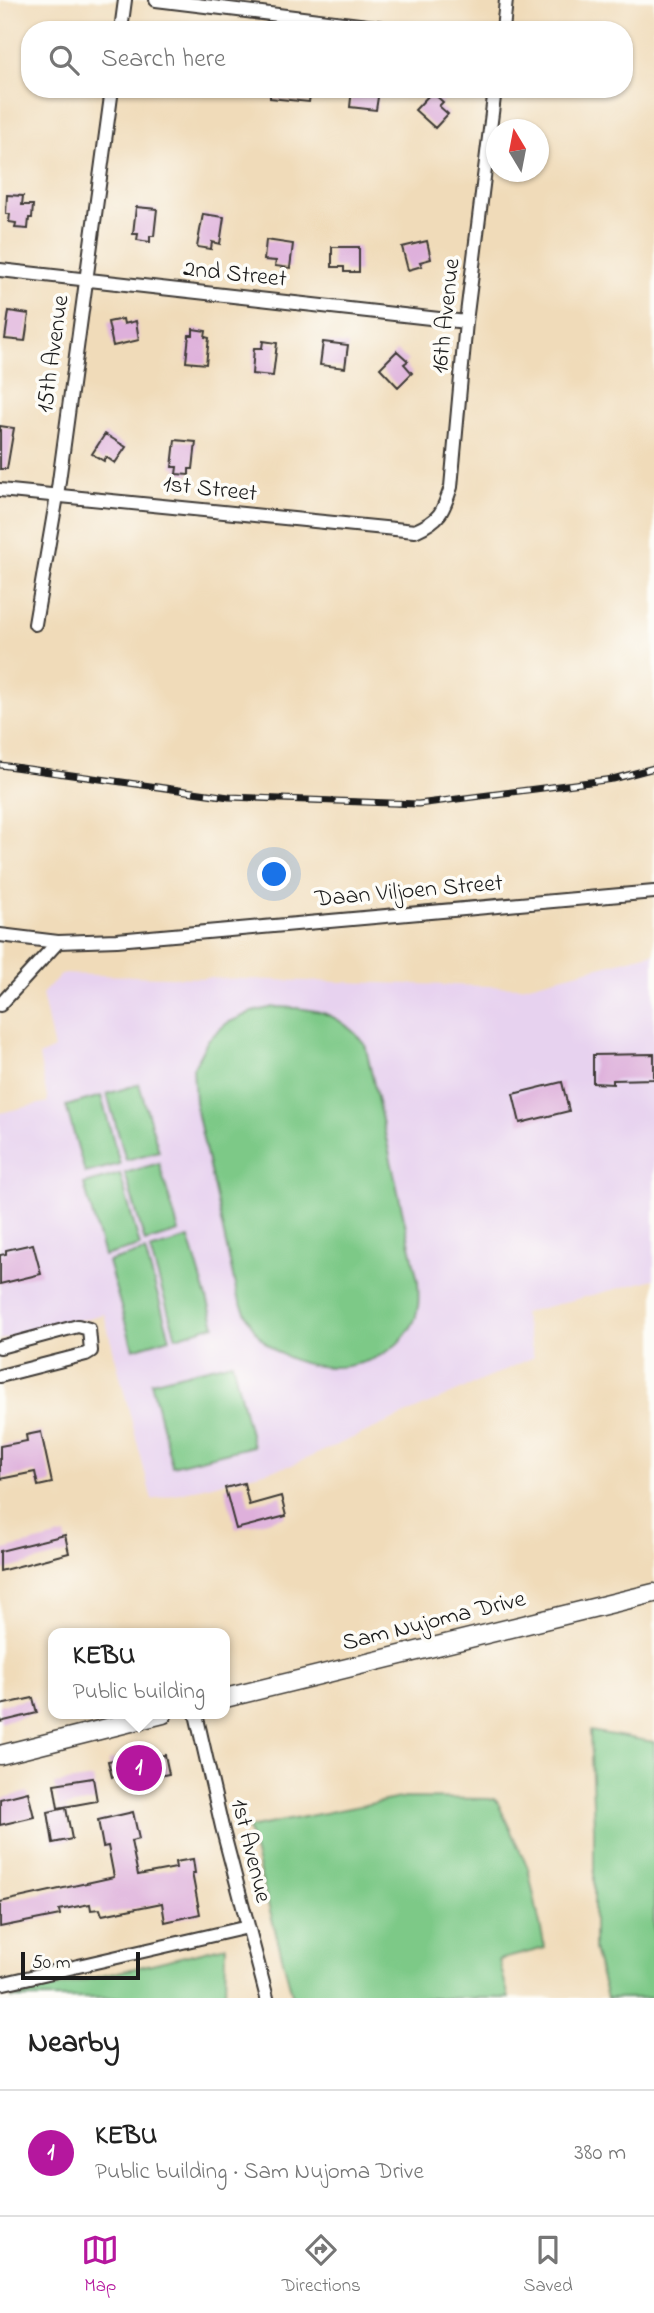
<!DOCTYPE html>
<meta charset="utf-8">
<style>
:root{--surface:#fff;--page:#f2f2f2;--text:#222;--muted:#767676;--line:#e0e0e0;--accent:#b5179e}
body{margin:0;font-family:"Indie Flower",sans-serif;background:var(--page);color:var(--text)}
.compass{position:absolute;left:486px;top:119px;width:63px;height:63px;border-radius:50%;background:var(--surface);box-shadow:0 2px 5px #0004;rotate:350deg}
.scale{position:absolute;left:21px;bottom:18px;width:119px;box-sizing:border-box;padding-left:7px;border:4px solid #1c1c1c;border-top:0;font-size:19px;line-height:24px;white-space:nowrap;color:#1c1c1c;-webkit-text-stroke:5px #fdfcf7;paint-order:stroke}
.you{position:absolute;left:275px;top:875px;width:24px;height:24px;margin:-18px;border:5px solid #fff;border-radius:50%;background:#1a73e8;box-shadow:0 0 0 10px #1a73e833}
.badge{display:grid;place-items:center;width:46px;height:46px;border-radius:50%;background:var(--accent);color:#fff;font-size:23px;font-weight:700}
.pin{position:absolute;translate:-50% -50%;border:4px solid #fff;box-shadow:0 2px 7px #0006}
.popup{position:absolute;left:48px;top:1628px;width:182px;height:91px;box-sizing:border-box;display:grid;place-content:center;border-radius:14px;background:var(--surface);filter:drop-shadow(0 2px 5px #0005);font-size:23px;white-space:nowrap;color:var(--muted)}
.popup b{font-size:26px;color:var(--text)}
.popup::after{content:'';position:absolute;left:50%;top:100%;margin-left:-14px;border:14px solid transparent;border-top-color:var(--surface)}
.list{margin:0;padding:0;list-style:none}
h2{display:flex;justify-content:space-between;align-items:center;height:91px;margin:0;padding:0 28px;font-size:30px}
h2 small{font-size:23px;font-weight:400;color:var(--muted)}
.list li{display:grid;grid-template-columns:46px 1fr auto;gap:21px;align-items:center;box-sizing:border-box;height:126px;padding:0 28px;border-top:2px solid var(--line)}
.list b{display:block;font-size:26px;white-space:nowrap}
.list p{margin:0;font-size:23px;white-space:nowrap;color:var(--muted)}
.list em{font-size:23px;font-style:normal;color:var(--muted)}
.icon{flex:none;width:38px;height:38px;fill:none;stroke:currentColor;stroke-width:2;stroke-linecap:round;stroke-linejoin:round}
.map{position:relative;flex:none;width:654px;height:1998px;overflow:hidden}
.search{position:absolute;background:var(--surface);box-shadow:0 2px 5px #0004;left:21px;right:21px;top:21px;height:77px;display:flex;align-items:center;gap:18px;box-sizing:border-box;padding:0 24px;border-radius:28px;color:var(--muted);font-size:26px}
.sheet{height:217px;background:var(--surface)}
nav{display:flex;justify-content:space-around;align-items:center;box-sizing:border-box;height:98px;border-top:2px solid var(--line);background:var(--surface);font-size:19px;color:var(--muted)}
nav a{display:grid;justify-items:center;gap:4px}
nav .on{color:var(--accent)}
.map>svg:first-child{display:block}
.built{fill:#e7d2ef}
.green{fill:#7dc987;stroke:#4c7252;stroke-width:2}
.building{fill:#deb0db}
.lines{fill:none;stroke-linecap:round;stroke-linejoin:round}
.street-casing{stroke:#3c3934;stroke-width:16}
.secondary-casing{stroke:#3c3934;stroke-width:21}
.street{stroke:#fff;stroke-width:12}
.secondary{stroke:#fff;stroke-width:18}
.rail-casing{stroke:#1c1c1c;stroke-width:7}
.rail{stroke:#fdfcf7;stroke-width:4.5;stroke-dasharray:13;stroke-linecap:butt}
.labels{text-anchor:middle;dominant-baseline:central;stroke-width:7;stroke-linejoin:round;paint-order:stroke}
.street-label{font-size:24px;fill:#1c1c1c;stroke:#fdfcf7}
</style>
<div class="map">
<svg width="654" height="1998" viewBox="0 0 654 1998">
<rect width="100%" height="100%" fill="#fdfcf7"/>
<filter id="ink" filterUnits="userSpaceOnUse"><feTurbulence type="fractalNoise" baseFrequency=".0143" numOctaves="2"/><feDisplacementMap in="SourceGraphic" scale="14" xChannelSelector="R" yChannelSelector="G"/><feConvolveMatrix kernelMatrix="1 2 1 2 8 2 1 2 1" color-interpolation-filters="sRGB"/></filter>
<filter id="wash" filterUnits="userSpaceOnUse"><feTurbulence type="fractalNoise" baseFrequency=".00686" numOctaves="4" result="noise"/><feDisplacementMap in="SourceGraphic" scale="28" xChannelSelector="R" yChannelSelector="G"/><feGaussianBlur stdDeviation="1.57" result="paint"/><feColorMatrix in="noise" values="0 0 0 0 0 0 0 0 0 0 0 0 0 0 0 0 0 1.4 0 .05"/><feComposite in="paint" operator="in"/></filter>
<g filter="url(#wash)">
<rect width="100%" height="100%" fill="#f0dbb9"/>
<!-- built -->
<path class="built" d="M654 953V1279L523 1313 534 1357 292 1465 152 1500 104 1314 0 1340V1113L48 1102 39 1056 54 1049 42 994 61 974 521 987Z"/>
<!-- green -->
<path class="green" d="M274 1007C316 1008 337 1011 365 1044L418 1281C419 1297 420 1313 411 1327 381 1377 298 1380 260 1337 250 1325 244 1310 237 1295L195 1102 193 1068 208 1040 227 1023 252 1012Z
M139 1084 159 1151 126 1160 107 1094Z
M101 1096 120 1164 85 1173 66 1106Z
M159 1163 179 1232 145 1242 125 1173Z
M120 1174 140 1246 104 1256 84 1184Z
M189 1238 215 1325 176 1337 150 1250Z
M145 1251 170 1338 133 1349 108 1262Z
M232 1362 253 1446 172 1466 151 1382Z
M590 1731 654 1742V1998H607L594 1949V1827Z
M400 1798 496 1799 528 1868 545 1948 499 1960 509 1998H293L248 1828Z
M226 1946 225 1998H11Z"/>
<g id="blocks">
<!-- building -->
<path class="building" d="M270 89H311L309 102 270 98Z
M352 89 379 91 376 110 350 107Z
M432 92 443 102 439 106 448 114 435 128 415 110Z
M7 195 23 196 22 205H33L32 218H29L28 229 15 228 16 223 9 222 10 214H6Z
M136 207 157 209 154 236H150V242L137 240 138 234H133Z
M203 214 224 217 220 244 212 242 211 249 197 247Z
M266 240 293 244 290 268 275 266 276 261 264 260Z
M427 241 431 259 420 262 422 266 408 270 402 247Z
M332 247H359V272H344V267H332Z
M9 311 29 314 25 341 5 339Z
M123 319 124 324 136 321 139 340 113 346 108 322Z
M193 329 206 331 205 337 209 338 206 364 186 362 189 335H193Z
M263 341 277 343 273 376 252 374 254 348H262Z
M323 342 348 345 345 368 320 365Z
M397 351 408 361 404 364 412 373 398 387 380 368Z
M0 426 14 428 7 469H0Z
M105 434 126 447 115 463 106 457 104 461 92 454Z
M175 440 196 442 193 469H189V475L176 474 177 467H172Z
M654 1054V1079L613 1080V1084L593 1083V1055Z
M562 1082 569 1111 520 1123 513 1094Z
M33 1244 41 1274 0 1284V1255L6 1254V1250Z
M41 1432 52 1483 38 1486 35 1472 0 1479V1446L27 1441 26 1435Z
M244 1483 249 1505 281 1496 286 1516 236 1529 225 1488Z
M65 1535 69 1553 0 1571V1551Z
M33 1698 37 1713 0 1722V1705Z
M141 1755 142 1759 165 1755 169 1774 126 1782 125 1774 112 1777 108 1761Z
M93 1778 97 1801 58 1808 54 1784Z
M28 1792 34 1817 0 1825V1799Z
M66 1808 72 1839 53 1843 48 1812Z
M133 1812 139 1839 131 1841 138 1875 176 1868 175 1862 193 1859 195 1873H192L200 1914 165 1922 162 1903 102 1915 100 1909 91 1910 90 1904 59 1910 60 1915 0 1927V1902L114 1877 108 1846 103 1847 98 1820Z"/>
</g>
</g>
<g filter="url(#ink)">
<use href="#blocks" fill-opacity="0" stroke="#3c3934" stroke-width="2"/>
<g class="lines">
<!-- street casing -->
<g class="street-casing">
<path id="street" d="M156 0 400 30
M121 30 125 0
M503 30 506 0
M0 270 466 322
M0 490 415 531C440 520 443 512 451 487L466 322 495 89
M35 624 57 496 112 89
M0 935 58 942 117 940 654 892
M0 1005 58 942
M0 1347 78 1326 89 1329 91 1351 86 1354 0 1376
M196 1714 222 1827 267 1998
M0 1984 248 1927"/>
</g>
<!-- secondary casing -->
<g class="secondary-casing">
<path id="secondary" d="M225 1698 654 1593
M0 1755 163 1714"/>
</g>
<!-- street -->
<use href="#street" class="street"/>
<!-- secondary -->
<use href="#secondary" class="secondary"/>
<!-- rail casing -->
<g class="rail-casing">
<path id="rail" d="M0 765 229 797 418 804 613 779 654 768"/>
</g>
<!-- rail -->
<use href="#rail" class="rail"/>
</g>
</g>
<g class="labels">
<!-- street labels -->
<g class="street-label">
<text transform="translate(235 275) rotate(6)">2nd Street</text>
<text transform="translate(447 316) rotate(-84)">16th Avenue</text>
<text transform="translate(54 354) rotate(-82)">15th Avenue</text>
<text transform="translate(210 490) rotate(6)">1st Street</text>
<text transform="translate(409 892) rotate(-5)">Daan Viljoen Street</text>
<text transform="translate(434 1622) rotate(-14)">Sam Nujoma Drive</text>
<text transform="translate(250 1851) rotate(76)">1st Avenue</text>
</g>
</g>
</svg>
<svg class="compass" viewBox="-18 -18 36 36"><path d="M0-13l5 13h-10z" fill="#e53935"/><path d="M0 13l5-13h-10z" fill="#767676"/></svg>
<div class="scale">50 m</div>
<div class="you"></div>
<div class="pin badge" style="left:139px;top:1768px">1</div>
<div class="popup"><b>KEBU</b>Public building</div>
<div class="search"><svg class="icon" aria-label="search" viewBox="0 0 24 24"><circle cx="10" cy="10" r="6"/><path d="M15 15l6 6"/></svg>Search here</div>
</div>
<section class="sheet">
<h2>Nearby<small></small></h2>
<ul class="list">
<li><span class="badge">1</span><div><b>KEBU</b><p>Public building · Sam Nujoma Drive</p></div><em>380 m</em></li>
</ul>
</section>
<nav>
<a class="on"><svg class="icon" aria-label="map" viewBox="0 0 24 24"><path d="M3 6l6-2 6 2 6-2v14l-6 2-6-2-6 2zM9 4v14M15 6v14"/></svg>Map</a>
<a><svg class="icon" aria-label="directions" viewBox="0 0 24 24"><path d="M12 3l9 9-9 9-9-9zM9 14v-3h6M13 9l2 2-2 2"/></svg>Directions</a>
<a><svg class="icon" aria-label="saved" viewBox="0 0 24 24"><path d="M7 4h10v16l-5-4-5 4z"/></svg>Saved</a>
</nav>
